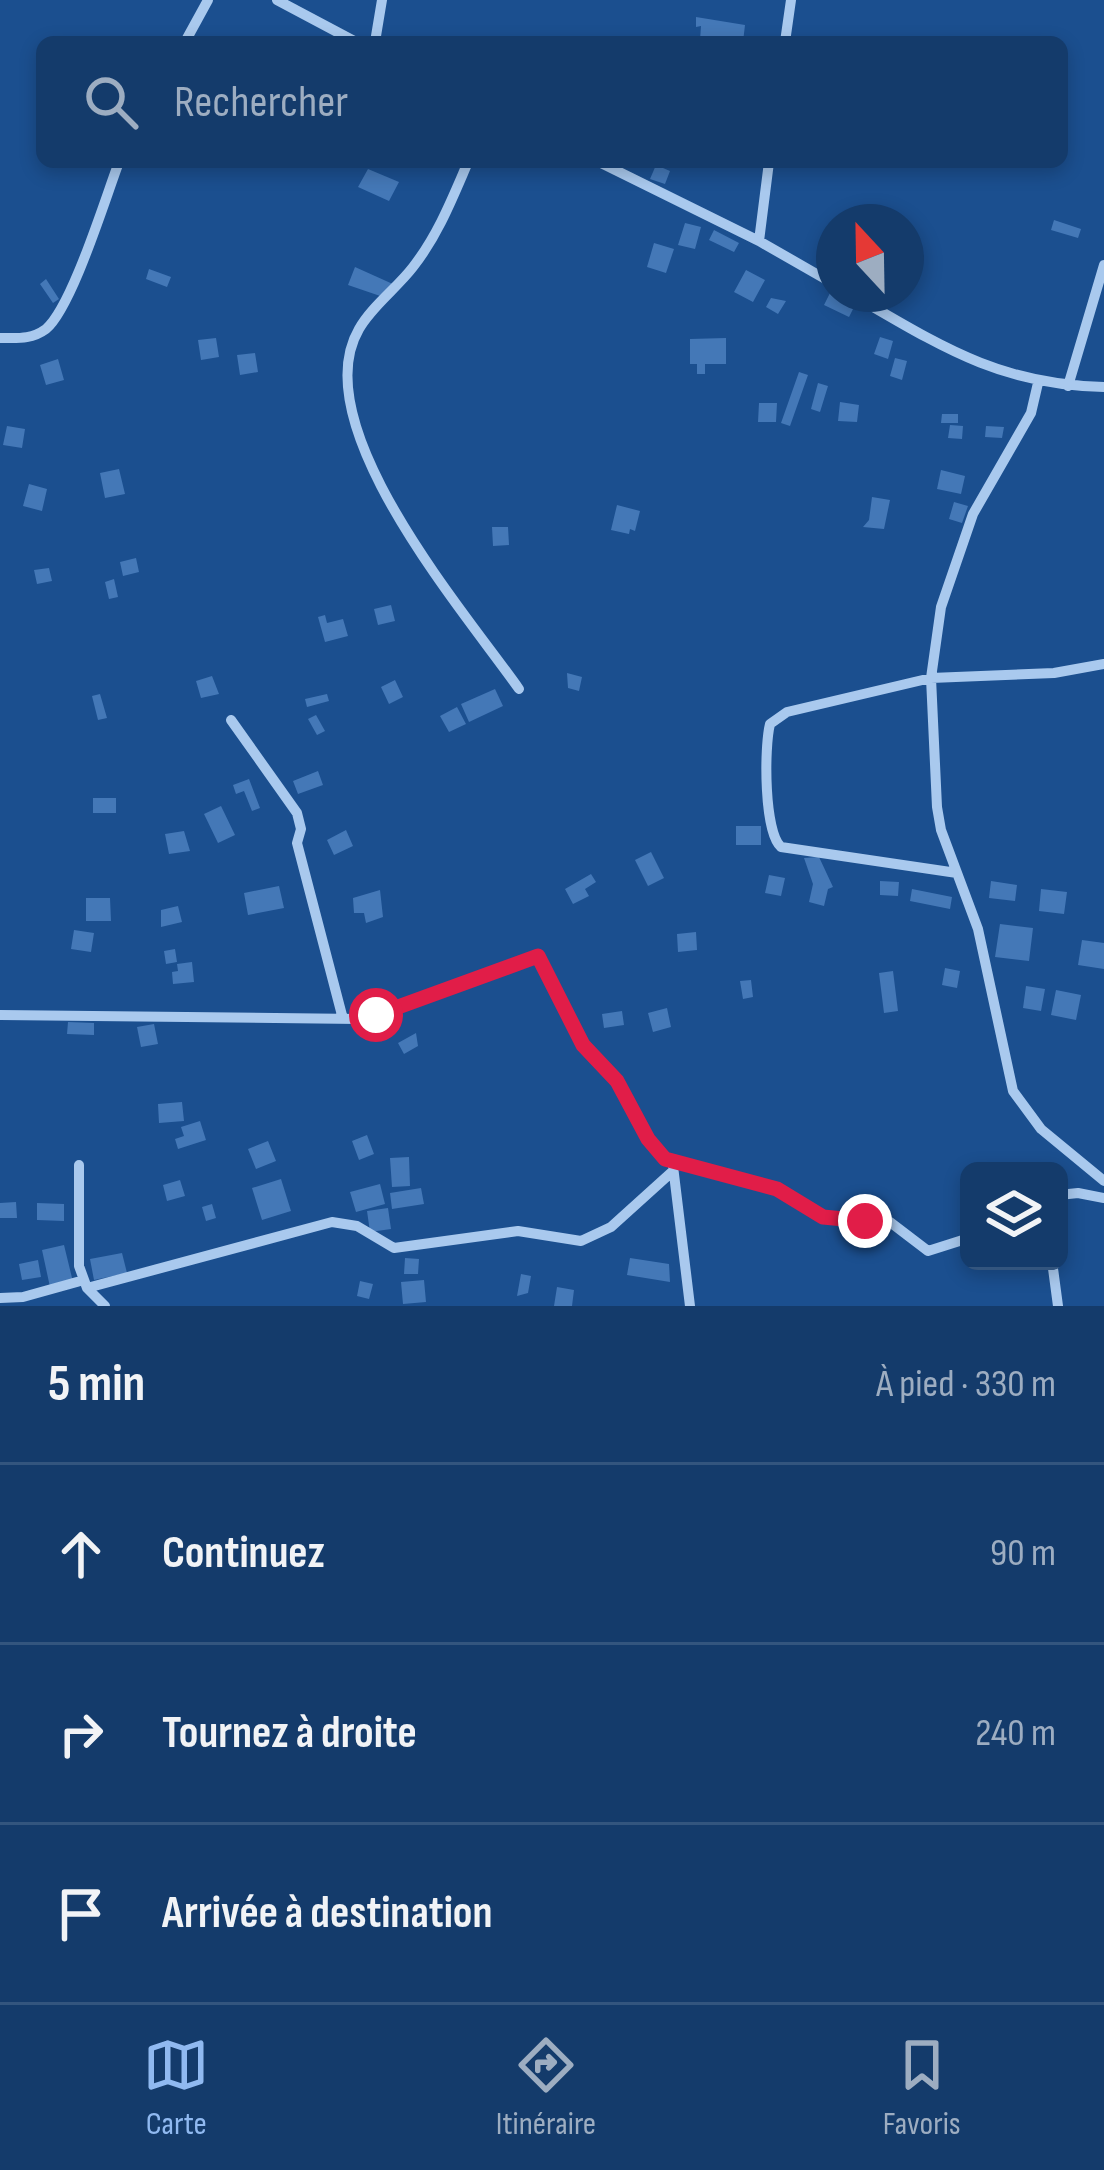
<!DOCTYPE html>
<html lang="fr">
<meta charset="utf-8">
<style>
:root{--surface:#143b6b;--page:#214673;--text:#f1f3f6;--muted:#9dadc1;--line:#33557e;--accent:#90b9f0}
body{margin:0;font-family:"Sofia Sans Condensed",sans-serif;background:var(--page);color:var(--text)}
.controls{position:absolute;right:36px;bottom:36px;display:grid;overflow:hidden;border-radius:18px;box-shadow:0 6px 18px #0003}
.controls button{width:108px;height:108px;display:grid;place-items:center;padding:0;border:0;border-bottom:3px solid var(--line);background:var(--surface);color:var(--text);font:60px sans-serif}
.compass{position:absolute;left:816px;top:204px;width:108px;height:108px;border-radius:50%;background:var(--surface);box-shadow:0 6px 18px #0003;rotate:338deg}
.stop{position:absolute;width:36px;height:36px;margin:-27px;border:9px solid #e11d48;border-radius:50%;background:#fff}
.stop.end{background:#e11d48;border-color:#fff;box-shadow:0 3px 12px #0008}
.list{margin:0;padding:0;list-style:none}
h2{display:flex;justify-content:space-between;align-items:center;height:156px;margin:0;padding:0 48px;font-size:51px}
h2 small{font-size:39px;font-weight:400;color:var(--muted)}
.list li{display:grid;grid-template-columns:78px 1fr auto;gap:36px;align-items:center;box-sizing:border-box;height:180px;padding:0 48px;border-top:3px solid var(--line)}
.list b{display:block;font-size:45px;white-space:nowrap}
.list em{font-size:39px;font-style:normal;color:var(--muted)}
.icon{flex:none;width:66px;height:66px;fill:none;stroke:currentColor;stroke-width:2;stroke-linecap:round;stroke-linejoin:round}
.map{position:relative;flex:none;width:1104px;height:1306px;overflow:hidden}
.search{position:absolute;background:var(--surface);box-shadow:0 6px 18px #0003;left:36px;right:36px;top:36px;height:132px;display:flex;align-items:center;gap:30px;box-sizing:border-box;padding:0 42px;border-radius:18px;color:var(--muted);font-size:45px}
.sheet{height:696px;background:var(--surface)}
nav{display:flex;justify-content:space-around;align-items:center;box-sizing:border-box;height:168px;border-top:3px solid var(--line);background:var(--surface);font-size:33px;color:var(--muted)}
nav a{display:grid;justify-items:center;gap:6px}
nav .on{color:var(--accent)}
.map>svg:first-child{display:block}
.building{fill:#4478b7}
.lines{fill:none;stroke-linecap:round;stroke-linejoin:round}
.street{stroke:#a9c9ee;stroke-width:10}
.route{stroke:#e11d48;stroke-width:15}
</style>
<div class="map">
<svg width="1104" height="1306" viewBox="0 0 1104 1306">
<rect width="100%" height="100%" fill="#1b4f8f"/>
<!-- building -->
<path class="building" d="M696 17 745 25 743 42 700 40 701 26 696 27Z
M656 165 670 171 665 184 650 179Z
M368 169 399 182 389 201 358 187Z
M1054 220 1081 229 1078 238 1051 230Z
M685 223 701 227 695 249 678 245Z
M714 230 739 243 734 252 709 240Z
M654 243 674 249 666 273 647 267Z
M355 267 395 285 389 299 348 285Z
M149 269 171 277 167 287 146 279Z
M746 270 765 280 753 302 734 292Z
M46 279 59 299 53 303 40 284Z
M830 293 855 305 849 317 824 305Z
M771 298 786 301 778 314 766 307Z
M880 337 893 341 888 359 874 354Z
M216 338 219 357 201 360 198 340Z
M726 338V364H705V374H697V364H690V339Z
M255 353 258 372 240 375 237 355Z
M895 358 907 361 902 380 890 376Z
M58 359 64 380 46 385 40 365Z
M799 372 808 375 790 426 781 423Z
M818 383 828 386 820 412 811 409Z
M840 402 859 405 857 422 838 421Z
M759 403H777L776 422H758Z
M942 414H958V423H941Z
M950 425 963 426 962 439 948 438Z
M7 426 25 429 22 448 3 445Z
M986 426 1004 427 1002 438 985 437Z
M119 469 125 494 105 498 100 473Z
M941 470 965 476 961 494 937 489Z
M29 484 47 489 42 511 23 506Z
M872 497 890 500 884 529 863 527 869 520Z
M954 502 968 506 962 523 949 519Z
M617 505 640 511 635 531 630 529 629 534 611 530Z
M492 527H508L509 545 493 546Z
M136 558 139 572 123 576 120 562Z
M49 568 52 581 37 584 34 570Z
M114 579 118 597 109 599 105 582Z
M391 605 395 621 378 625 374 609Z
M325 615 327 623 343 619 348 636 325 642 318 617Z
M567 673 582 677 579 691 568 688Z
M212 676 219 694 201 698 196 681Z
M395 680 403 697 389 704 381 687Z
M495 689 503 706 469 722 461 704Z
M100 694 107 718 98 720 92 696Z
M327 694 329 701 307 707 305 699Z
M457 707 466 724 449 732 440 716Z
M316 715 325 731 317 735 308 719Z
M318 771 323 785 298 794 293 781Z
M249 779 260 808 252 811 244 791 236 794 233 785Z
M93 798H116V813H93Z
M221 806 235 835 218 843 204 814Z
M736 826H761V845H736Z
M346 830 353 846 334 855 327 840Z
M184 831 190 851 169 854 165 834Z
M651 852 664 878 648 886 635 860Z
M819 857 833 887 828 889 824 906 809 902 813 884 804 858Z
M591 874 596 882 585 889 589 896 573 904 565 889Z
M769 875 785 878 781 896 765 893Z
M880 881 899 882 898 896 880 895Z
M991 881 1017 885 1015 901 989 898Z
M279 886 284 908 248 915 244 893Z
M912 889 952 897 950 909 910 901Z
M1041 889 1067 892 1064 914 1039 911Z
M380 890 383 917 366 923 364 913H354L353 898Z
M86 898H110L111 921H86Z
M178 906 182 922 161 927V910Z
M1000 924 1033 928 1029 961 995 957Z
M74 930 94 933 91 952 71 949Z
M696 932 697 950 678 952 677 934Z
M1082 940 1104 943V969L1078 965Z
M175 949 177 962 166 964 164 951Z
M192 962 194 982 173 984 172 972 178 971 177 964Z
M945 968 960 971 957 988 942 985Z
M893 971 898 1011 884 1013 879 973Z
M751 980 753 997 743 999 740 981Z
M1026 986 1045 989 1041 1011 1023 1008Z
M1056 990 1081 995 1076 1020 1051 1015Z
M667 1008 671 1027 653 1032 648 1013Z
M622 1011 624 1025 604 1028 602 1014Z
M68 1022 94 1023V1035L67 1034Z
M154 1024 158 1044 141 1047 137 1027Z
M416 1033 418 1046 404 1054 398 1043Z
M182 1102 184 1121 159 1123 158 1104Z
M200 1121 206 1140 178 1149 175 1139 184 1136 181 1127Z
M367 1135 374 1154 359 1160 352 1141Z
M268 1141 276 1161 256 1169 248 1149Z
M409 1157 410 1186 392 1187 390 1158Z
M281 1179 291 1211 262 1220 252 1188Z
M180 1180 185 1196 167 1201 163 1185Z
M380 1184 385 1204 356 1212 350 1192Z
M421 1188 424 1204 392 1209 390 1193Z
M16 1202 17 1218H0V1203Z
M37 1203 64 1204V1221L37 1220Z
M212 1204 216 1218 206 1221 202 1207Z
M388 1208 391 1229 370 1232 367 1211Z
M64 1245 73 1282 50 1287 42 1250Z
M122 1253 127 1273 94 1280 90 1259Z
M405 1258 419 1259 418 1274H404Z
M630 1258 669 1264 670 1282 627 1275Z
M38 1260 41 1277 22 1280 19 1264Z
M521 1274 531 1276 528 1293 517 1296Z
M424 1280 426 1302 403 1304 401 1282Z
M360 1281 373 1284 369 1299 357 1296Z
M557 1287 574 1290 572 1306H554Z"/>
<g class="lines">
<!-- street -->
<path class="street" d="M277 0 356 42
M185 42 208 0
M375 42 382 0
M785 42 791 0
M468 162C452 199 438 235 413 267 397 288 372 306 359 329 303 425 465 612 519 689
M599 162 759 241 834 284
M759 241 769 162
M851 294C939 345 999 385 1104 387
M0 338C17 338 31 340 46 329 72 307 105 199 119 162
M1038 383 1031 413 973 514 941 607 931 678 937 807 941 830 978 929 1013 1091 1041 1129 1104 1181
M1068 386 1104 265
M231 720 297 813 301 829 297 843 343 1019
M957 873 781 847C764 832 764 748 770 724L787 712 931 678 1054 673 1104 664
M0 1015 359 1019 538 956 583 1045 617 1081 648 1139 665 1159 777 1189 823 1217 890 1222 928 1251 969 1238
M79 1165V1266L87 1288 105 1306
M673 1166 690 1306
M1059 1195 1078 1193 1104 1198
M1052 1261 1058 1306
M87 1288 332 1222 357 1226 394 1248 518 1231 581 1241 611 1227 673 1171
M0 1298 23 1297 84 1280"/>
</g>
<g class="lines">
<!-- route -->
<path class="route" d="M376 1015 538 956 583 1045 617 1081 648 1139 665 1159 777 1189 823 1217 865 1221"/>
</g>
</svg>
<div class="controls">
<button><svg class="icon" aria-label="layers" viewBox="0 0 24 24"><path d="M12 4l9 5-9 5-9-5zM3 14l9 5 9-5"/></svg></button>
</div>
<svg class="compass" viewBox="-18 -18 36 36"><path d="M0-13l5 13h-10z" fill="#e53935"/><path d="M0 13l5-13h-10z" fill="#9dadc1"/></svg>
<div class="stop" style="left:376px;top:1015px"></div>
<div class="stop end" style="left:865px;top:1221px"></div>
<div class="search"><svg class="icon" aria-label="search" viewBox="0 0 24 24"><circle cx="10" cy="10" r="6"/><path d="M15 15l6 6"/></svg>Rechercher</div>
</div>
<section class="sheet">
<h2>5 min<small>À pied · 330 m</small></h2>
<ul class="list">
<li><svg class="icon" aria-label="ahead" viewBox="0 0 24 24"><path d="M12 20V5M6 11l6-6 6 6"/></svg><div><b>Continuez</b></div><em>90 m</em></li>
<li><svg class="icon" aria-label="right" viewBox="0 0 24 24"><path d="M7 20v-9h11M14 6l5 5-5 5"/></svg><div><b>Tournez à droite</b></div><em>240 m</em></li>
<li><svg class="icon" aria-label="arrive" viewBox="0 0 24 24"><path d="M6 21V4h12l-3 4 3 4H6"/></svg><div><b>Arrivée à destination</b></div></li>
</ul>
</section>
<nav>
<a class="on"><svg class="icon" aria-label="map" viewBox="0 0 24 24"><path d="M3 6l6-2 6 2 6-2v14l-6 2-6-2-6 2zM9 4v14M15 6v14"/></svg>Carte</a>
<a><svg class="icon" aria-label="directions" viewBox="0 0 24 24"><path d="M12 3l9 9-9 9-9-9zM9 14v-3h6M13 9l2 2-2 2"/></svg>Itinéraire</a>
<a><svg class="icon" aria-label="saved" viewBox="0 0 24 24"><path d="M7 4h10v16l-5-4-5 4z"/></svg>Favoris</a>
</nav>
